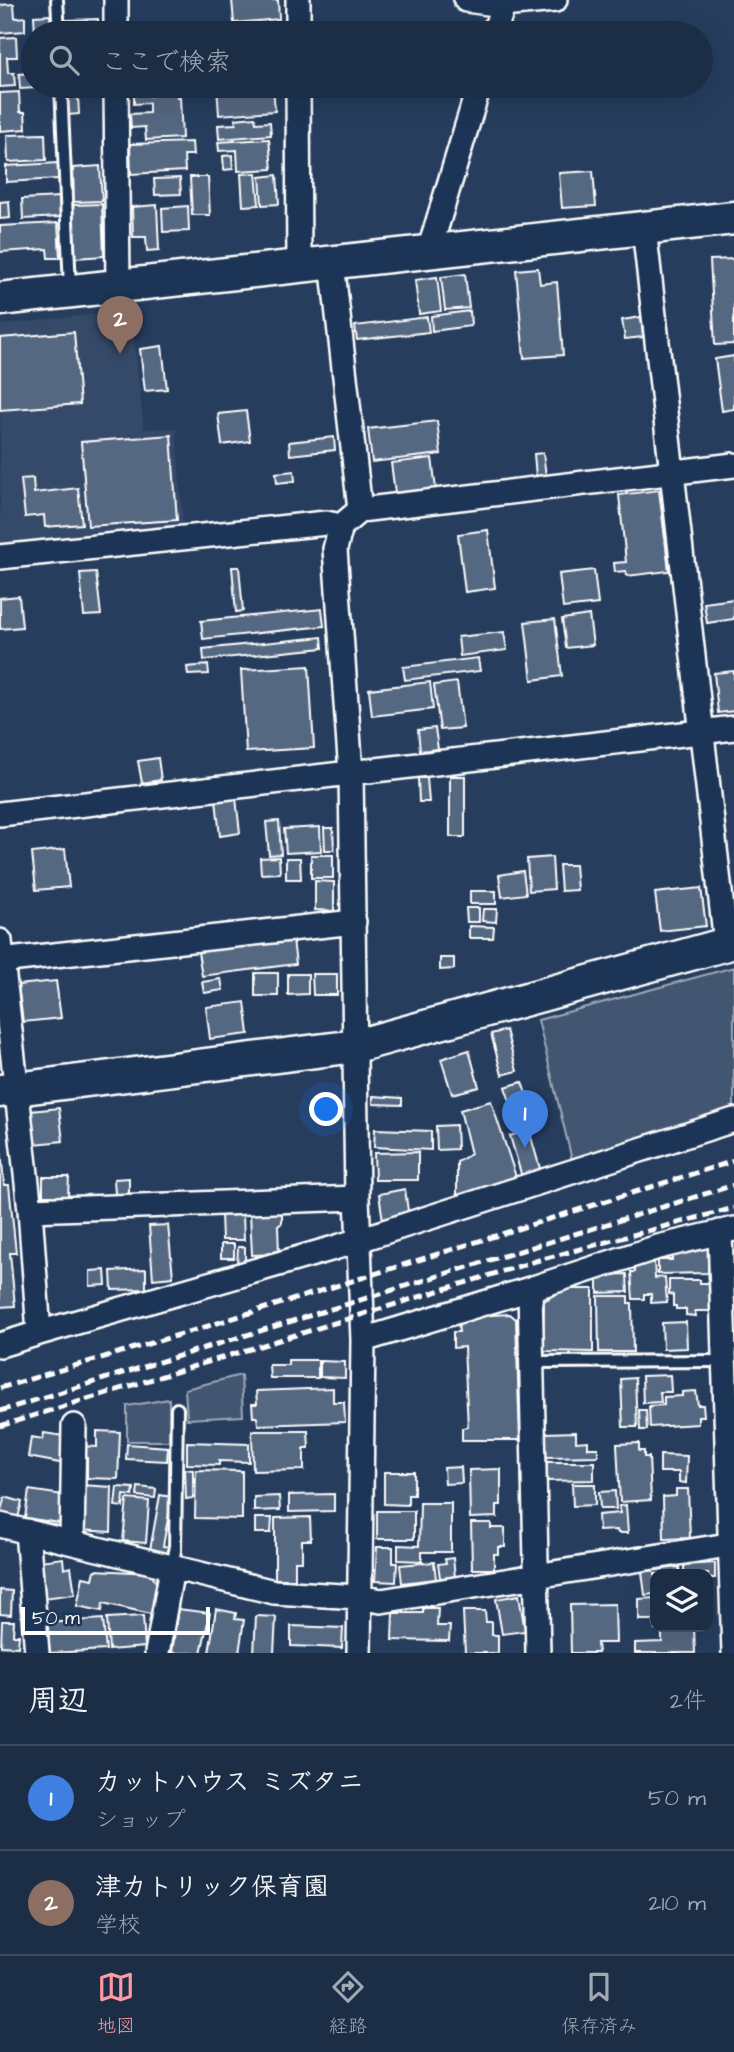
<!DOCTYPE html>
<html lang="ja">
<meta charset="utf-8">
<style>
:root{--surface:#1c2e46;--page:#293a51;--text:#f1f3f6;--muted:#a0a8b3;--line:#3a4a5f;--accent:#ff9aa2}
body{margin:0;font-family:"Architects Daughter","Klee One",sans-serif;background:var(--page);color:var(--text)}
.controls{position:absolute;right:21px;bottom:21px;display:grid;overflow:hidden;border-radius:14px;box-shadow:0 7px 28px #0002}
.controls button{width:63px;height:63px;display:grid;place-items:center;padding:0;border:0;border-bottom:2px solid var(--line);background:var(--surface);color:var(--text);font:35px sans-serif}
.scale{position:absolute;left:21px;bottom:18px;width:189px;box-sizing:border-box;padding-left:7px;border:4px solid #fff;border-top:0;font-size:19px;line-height:24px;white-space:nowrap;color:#fff;-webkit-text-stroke:5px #1d3557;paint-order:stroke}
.you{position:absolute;left:327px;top:1110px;width:24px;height:24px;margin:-18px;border:5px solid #fff;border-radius:50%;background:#1a73e8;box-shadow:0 0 0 10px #1a73e833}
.badge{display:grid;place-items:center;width:46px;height:46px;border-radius:50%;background:var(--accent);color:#fff;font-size:23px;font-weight:700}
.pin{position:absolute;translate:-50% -58px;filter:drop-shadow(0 2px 4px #0008)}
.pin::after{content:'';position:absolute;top:37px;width:24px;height:21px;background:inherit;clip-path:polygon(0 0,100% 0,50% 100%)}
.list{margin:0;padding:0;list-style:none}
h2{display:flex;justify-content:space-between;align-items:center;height:91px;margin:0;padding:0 28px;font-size:30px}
h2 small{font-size:23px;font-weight:400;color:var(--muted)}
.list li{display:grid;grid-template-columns:46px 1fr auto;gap:21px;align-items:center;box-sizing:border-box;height:105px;padding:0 28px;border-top:2px solid var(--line)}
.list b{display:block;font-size:26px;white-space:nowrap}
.list p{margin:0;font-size:23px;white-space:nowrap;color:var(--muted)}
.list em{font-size:23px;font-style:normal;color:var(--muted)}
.icon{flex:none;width:38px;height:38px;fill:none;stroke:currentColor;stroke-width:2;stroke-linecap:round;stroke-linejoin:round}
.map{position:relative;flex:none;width:734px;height:1653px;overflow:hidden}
.search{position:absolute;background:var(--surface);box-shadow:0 7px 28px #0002;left:21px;right:21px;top:21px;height:77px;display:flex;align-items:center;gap:18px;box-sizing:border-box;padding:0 24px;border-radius:38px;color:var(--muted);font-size:26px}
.sheet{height:301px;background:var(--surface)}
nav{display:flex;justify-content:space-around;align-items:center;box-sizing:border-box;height:98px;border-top:2px solid var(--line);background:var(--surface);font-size:19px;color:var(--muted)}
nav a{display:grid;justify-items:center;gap:4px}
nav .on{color:var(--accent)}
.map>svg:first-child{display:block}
.built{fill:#344a68}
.green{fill:#425672;stroke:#a0aab8;stroke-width:2}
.building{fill:#556781;stroke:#fff;stroke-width:2}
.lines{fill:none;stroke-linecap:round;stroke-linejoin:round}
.lane-casing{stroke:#fff;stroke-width:16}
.street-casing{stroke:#fff;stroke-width:28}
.secondary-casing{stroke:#fff;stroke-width:37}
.lane{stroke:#1d3557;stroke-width:10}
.street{stroke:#1d3557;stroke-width:23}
.secondary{stroke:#1d3557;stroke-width:32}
.rail{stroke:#fff;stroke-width:5;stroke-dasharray:10 5;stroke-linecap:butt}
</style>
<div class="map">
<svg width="734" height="1653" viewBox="0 0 734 1653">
<rect width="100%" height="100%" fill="#263d5e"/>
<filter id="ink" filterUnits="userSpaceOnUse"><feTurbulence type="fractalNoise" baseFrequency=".0143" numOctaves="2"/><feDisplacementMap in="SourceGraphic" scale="14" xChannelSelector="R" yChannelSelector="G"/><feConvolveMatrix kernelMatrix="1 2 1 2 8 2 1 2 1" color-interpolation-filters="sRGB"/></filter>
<g filter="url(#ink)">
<!-- built -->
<path class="built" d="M131 310 144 429 176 428 183 524 0 546V325Z"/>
<!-- green -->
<path class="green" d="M734 967V1110L572 1160 538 1020Z
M241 1375 243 1416 187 1419 185 1389Z
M169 1399V1441H127V1406Z"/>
<!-- building -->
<path class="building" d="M232 0H278L279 19 234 23Z
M14 4 15 18 25 17V31L0 33V5Z
M50 15 51 33H35L34 16Z
M98 19V33H68L67 20Z
M267 23 268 33H216V27Z
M16 37 17 57H7L8 73H14L15 86 0 87V38Z
M29 53H33V86L54 87 20 89 19 74 30 73Z
M134 86H150V96L156 95V86H181V93H176L177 97H180L182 138 146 140 145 127 131 128 130 114 149 113V103L134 104Z
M217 86H273L275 111 219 115Z
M19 92 20 112H25L26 129 0 131V93Z
M68 95H78L79 114 68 115Z
M255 117 256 123 270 122 271 135 219 139 218 125 236 124 235 119Z
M45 134 46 160 8 162 7 135Z
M269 139 272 169 238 171 237 150 219 151 218 142Z
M192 142 193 155H184L185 171 131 174 130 144Z
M232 155 233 169 224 170 223 156Z
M58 163V179L6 182V166Z
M100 166 102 201 74 202 73 168Z
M593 171 596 206 562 208 559 173Z
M256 173 259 205 243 206 241 174Z
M277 175 279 204 262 205 260 177Z
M190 177H208L210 215H192Z
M180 178 181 194 155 195 154 179Z
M59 197 60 217 23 219 22 199Z
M9 201 10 218 0 219V202Z
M102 204 104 256 75 258 73 205Z
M157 205 159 250 147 251 146 237H133L132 207Z
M188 206 189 231 163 232 162 208Z
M58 223 60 258H48L47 249 0 252V226Z
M734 259V344L715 345 710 260Z
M538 268 540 284 557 282 563 355 524 358 516 270Z
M465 274 469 308 445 310 441 277Z
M437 277 441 311 419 314 415 280Z
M470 311 471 326 432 331 431 316Z
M427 317 429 332 357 340 355 326Z
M641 317 643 337 625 339 622 320Z
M74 332 80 404 0 410V338Z
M162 346 167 389 145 391 140 349Z
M734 356V409L722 411 715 359Z
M246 411 250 441 222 445 218 414Z
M437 421 441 454 372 462 368 429Z
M171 435 177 520 88 526 81 442Z
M334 437 335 450 290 455 289 442Z
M543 453 546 476 536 477 534 454Z
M432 458 436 489 395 493 391 463Z
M294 471 295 481 277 483 276 473Z
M33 478 34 493 78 488 82 524 45 527 44 515 25 517 21 479Z
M659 490 669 571 627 576 626 571 615 572 614 563 626 562 619 495Z
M488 530 495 588 465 592 458 534Z
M232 567H239L243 611 236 612Z
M594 570 598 604 563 608 559 574Z
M96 572 101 615 84 616 80 573Z
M19 596 22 627 0 629V598Z
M734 599V619L707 623 704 603Z
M322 609 324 626 203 639 201 621Z
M589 615 593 645 566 648 562 619Z
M555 619 562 676 532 680 525 622Z
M504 632 507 650 460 656 458 637Z
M322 637 323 648 204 660 203 649Z
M478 658 480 671 405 680 403 667Z
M208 665 209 674 188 675 187 667Z
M309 666 314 748 246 752 241 670Z
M734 671V711L718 713 714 673Z
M430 682 433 709 372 716 369 689Z
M457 682 463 728 440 730 434 685Z
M435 728 438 749 420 751 418 730Z
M158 758 161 780 142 783 138 761Z
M450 776H465V837H450Z
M418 778H427L429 802H419Z
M236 798 240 833 220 836 216 800Z
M279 821 281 854 269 855 266 822Z
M320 827 321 851 286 853 284 829Z
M324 828H333L334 850H325Z
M65 849 69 887 36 890 32 853Z
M311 855H333V878H311Z
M279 857 280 873 261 874 260 858Z
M552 857 554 889 529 891 527 859Z
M286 858H300L301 879H286Z
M559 865H575L577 890 561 891Z
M523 871 526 894 502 897 499 875Z
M315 881 334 882V911L315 910Z
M701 888 706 926 660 931 655 893Z
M470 891H496V904H470Z
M466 908H479V922H467Z
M483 909H497L496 922 482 921Z
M469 926 494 927 493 938H469Z
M293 940 296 964 202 976 198 952Z
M440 958H454V969L440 970Z
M255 973H278V996H255Z
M288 974H308V994L288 995Z
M312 974H337V995H313Z
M221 979 223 990 204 993 202 982Z
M56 981 61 1018 23 1022 18 985Z
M245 1002 249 1034 210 1039 206 1007Z
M506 1030 517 1071 502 1075 491 1034Z
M469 1050 479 1087 452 1094 441 1059Z
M522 1082 529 1102 512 1107 505 1087Z
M373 1096 402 1098V1105L373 1104Z
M491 1101 517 1180 457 1200V1162L471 1154 460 1110Z
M59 1108 63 1141 35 1144 31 1111Z
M456 1125 457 1149 437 1150 436 1126Z
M375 1129 431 1131V1150L374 1147Z
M529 1130 541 1172 522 1177 510 1136Z
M0 1137 4 1185H9L16 1253H10L15 1306 0 1307Z
M418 1152V1180H375L374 1153Z
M43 1177H69L68 1196H43Z
M129 1178V1194H115L114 1179Z
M405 1189 409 1218 383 1221 379 1194Z
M282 1211V1223L278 1226 279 1254 252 1255 250 1213Z
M221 1214H243L244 1240H222Z
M168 1225 173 1277 153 1279 149 1226Z
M221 1244H234V1258H221Z
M708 1245V1273L658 1274V1260H672V1254Z
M238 1247H245V1264H237Z
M654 1260 655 1278 665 1277 667 1302 651 1303V1294H644V1299H633L631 1272H635V1266Z
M146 1269V1289L112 1290 111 1271Z
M105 1270 106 1285 90 1286V1271Z
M627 1274 628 1292 598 1293V1278H605V1275Z
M669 1280H700V1283H710V1311H695L696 1316 686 1315V1309H676V1306H673V1295L669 1294Z
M564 1289H593V1352L543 1351 544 1301Z
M598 1296H628V1303H632L633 1352H599Z
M510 1314 516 1319 520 1440H462V1428L468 1427 464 1347 453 1348V1332H459L458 1321 473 1316Z
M686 1322 687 1348 663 1349 662 1323Z
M288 1360H318V1378H270L269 1365H288Z
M320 1361 345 1362V1378L320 1377Z
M670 1375 671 1392H660L661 1402 643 1403 642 1376Z
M635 1378 637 1427H623L621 1379Z
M333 1388V1402H344L345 1422 258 1425 257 1417H253L252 1404H257L256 1391Z
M696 1391 698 1405H703L704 1416H698V1424L650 1427 649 1406 664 1405V1397L682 1396V1392Z
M639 1410H646L647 1430H640Z
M97 1431 120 1432 118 1479 87 1478V1458L83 1457V1446L97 1447Z
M252 1431H308L309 1448H304V1470L253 1471Z
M576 1432V1442L588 1441V1448H598V1456L546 1457 545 1433Z
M44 1433 70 1437 65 1464 28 1457 31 1437 43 1439Z
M187 1442 249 1444V1462L219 1461V1465L187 1464Z
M639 1443V1451H644V1457H649L651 1500 620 1502 617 1444Z
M127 1444 168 1447 167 1461 126 1459Z
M660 1455 687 1456 686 1483 679 1482V1472H660Z
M547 1462H594V1480L547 1481Z
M461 1467 462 1483 445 1484 444 1468Z
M185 1469 193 1470V1498L186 1499Z
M501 1469V1505H497V1517L470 1518 469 1470Z
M196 1470 242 1471V1519L195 1518Z
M384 1472H414V1495H408V1505L384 1504Z
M572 1484H595V1505L573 1506Z
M81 1485 112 1487 111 1532 79 1530Z
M117 1487 134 1488 133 1496 124 1495 123 1507 115 1506Z
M138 1487 156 1489 155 1498 137 1496Z
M676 1489H688L690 1538 664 1539 663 1497 676 1496Z
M29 1490 63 1495 60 1523 25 1518Z
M615 1491 616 1509H600L599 1492Z
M334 1494V1511L289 1512V1495Z
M160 1495 172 1497 163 1546 170 1547 169 1554 150 1550Z
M279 1496 280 1510 254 1511V1497Z
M5 1497 22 1502 18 1518 0 1513Z
M127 1499 149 1501 146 1543 123 1541Z
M420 1503H451V1552H422V1561L398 1560V1545L419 1546Z
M626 1505 628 1533H618L617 1530 599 1531 598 1515 620 1513 619 1506Z
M377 1511H414V1539H377Z
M310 1517 311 1540H302V1561H295V1579H275V1518Z
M255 1518H272L271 1533H255Z
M471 1523H491V1528H505V1547H498V1554H494V1569H472Z
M377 1547H393V1563H397L396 1582 375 1581Z
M63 1558 64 1569 71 1567 75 1594 44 1598 39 1561Z
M453 1558 455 1577 440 1578 438 1564 446 1563 445 1559Z
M434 1562 436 1579 402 1583 400 1565Z
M715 1563V1578H708V1574H684V1565Z
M679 1567 680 1574H655L654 1594 645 1595 642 1572Z
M95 1570 150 1573 158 1585 151 1614 103 1603 102 1611 77 1606 83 1577 93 1579Z
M0 1590 12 1591 11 1615 0 1614Z
M519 1595 525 1631 502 1634 496 1599Z
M655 1598V1627H694L695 1653H635V1643L662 1642V1630H655L654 1620H639V1599Z
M615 1604 616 1643H597L598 1653H571L570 1605Z
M423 1608H438L437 1626H450L449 1641 392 1640 393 1613H423Z
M178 1609 210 1613 201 1653H172Z
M216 1609 236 1613 235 1619 244 1620 239 1653H209Z
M463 1611H485L486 1622H492V1635H498V1653H465Z
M143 1616 145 1647 109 1650 107 1618Z
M256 1616 276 1617 274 1653H254Z
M103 1619 106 1650 50 1653 47 1623Z
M2 1621H14L13 1635H19L18 1647 1 1646Z
M291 1626 343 1628 342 1648 291 1646Z"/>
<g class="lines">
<!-- lane casing -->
<g class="lane-casing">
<path id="lane" d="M57 0 59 33
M61 86 70 288
M532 1362 725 1361
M172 1568 175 1551 177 1409"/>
</g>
<!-- street casing -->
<g class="street-casing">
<path id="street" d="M116 0V33
M298 0V33
M466 0 503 5 555 0
M494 33 505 0
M116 86 118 285
M298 86 299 266
M644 228 726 944
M429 251 479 86
M332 262 360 510
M0 557 326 523 341 526
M0 814 734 728
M0 941 30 1210 39 1333 0 1345
M0 961 354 922
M30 1210 357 1198
M720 1232 734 1653
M39 1333 334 1248 734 1120
M363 1340 530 1289
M0 1525 274 1592 359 1597 381 1601 734 1544
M27 1531 37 1653
M72 1542 74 1426
M157 1653 172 1568
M359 1653 363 1340 357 1198 351 773 335 549 341 526 360 510 734 465
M538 1653 530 1289 658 1247 734 1229"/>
</g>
<!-- secondary casing -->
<g class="secondary-casing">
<path id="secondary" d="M0 299 734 218
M0 1091 356 1046 734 942"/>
</g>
<!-- lane -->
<use href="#lane" class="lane"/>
<!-- street -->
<use href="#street" class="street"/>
<!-- secondary -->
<use href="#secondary" class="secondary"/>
<!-- rail -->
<path class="rail" d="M0 1388 202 1328 734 1161
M0 1411 734 1185
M0 1426 539 1260 734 1208"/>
</g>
</g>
</svg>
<div class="controls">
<button><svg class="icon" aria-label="layers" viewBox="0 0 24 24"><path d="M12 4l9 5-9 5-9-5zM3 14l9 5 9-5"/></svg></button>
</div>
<div class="scale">50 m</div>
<div class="you"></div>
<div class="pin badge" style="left:525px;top:1148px;background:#3f7fe0">1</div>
<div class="pin badge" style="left:120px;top:354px;background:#8d6e63">2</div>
<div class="search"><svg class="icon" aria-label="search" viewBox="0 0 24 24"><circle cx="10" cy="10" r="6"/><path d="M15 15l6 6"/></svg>ここで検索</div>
</div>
<section class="sheet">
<h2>周辺<small>2件</small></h2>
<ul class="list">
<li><span class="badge" style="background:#3f7fe0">1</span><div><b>カットハウス ミズタニ</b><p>ショップ</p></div><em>50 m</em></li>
<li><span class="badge" style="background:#8d6e63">2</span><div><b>津カトリック保育園</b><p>学校</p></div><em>210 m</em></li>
</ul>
</section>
<nav>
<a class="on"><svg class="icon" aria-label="map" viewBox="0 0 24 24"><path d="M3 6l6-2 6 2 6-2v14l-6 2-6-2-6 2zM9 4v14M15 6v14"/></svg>地図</a>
<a><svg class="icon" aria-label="directions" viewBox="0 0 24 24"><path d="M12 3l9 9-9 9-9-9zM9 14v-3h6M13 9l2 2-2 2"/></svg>経路</a>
<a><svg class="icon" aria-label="saved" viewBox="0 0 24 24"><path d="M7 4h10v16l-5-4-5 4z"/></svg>保存済み</a>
</nav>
